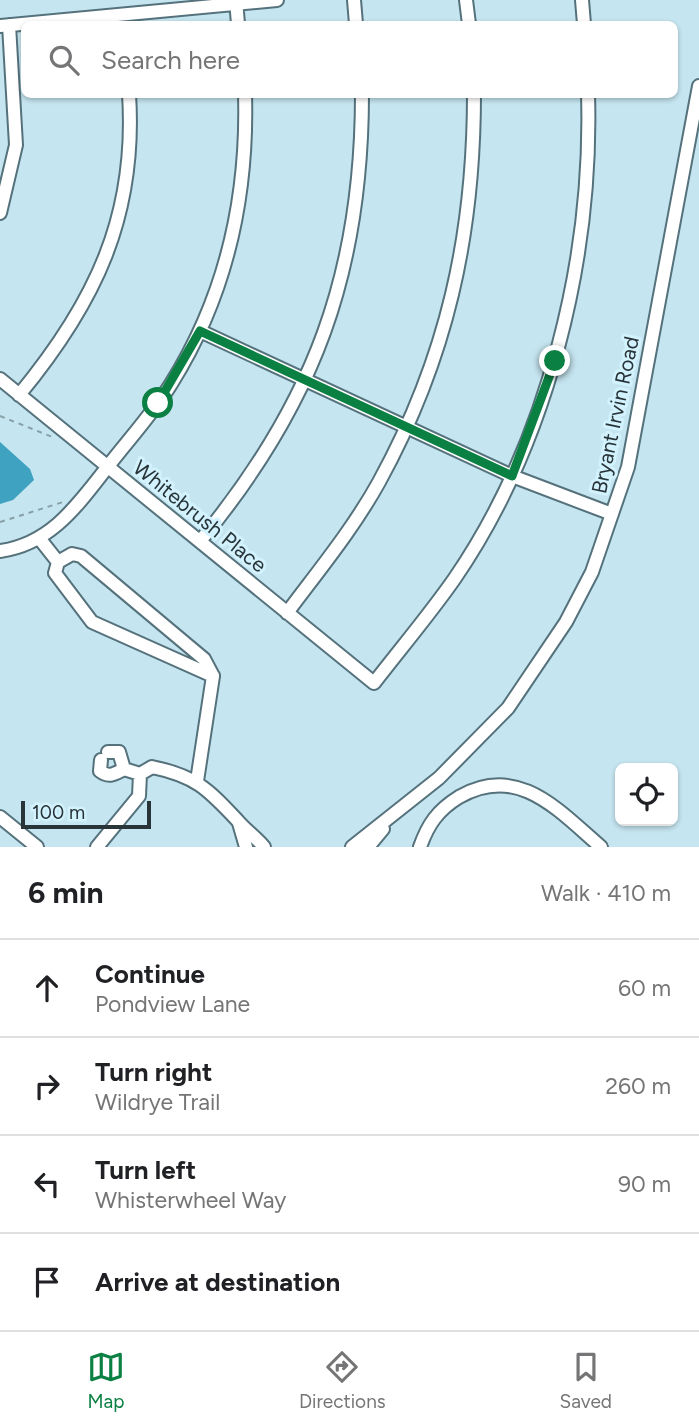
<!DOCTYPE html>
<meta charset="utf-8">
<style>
:root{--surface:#fff;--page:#f6f6f6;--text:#202124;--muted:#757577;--line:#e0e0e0;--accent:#0b8043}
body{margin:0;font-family:Figtree,sans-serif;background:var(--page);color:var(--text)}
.controls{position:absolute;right:21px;bottom:21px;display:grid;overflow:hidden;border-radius:10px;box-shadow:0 2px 5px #0004}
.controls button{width:63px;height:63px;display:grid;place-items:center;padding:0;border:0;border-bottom:2px solid var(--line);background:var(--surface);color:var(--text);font:35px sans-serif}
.scale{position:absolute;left:21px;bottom:18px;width:130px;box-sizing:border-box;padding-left:7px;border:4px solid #283438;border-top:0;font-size:19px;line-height:24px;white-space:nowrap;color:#283438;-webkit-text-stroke:5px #d2f2fe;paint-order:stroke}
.stop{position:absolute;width:21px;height:21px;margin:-16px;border:5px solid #0b8043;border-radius:50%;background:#fff}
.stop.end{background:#0b8043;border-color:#fff;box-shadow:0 2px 7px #0008}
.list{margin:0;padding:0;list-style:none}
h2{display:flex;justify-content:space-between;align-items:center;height:91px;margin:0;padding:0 28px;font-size:30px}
h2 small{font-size:23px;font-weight:400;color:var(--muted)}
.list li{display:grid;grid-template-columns:46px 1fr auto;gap:21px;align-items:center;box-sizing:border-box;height:98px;padding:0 28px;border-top:2px solid var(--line)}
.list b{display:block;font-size:26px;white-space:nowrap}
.list p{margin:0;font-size:23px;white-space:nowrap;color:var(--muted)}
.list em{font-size:23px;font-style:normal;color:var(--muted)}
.icon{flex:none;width:38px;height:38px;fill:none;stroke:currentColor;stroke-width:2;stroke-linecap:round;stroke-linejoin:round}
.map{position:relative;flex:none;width:699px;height:847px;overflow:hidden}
.search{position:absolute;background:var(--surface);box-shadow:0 2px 5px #0004;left:21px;right:21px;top:21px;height:77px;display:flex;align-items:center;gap:18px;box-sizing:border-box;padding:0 24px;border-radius:10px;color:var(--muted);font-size:26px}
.sheet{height:483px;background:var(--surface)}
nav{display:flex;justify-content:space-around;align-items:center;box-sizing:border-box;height:98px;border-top:2px solid var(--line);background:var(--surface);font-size:19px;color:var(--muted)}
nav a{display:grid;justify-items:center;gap:4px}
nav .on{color:var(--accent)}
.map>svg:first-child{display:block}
.water{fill:#3ea2c0}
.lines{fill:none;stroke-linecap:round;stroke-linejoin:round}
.minor-casing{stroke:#55727c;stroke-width:16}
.path{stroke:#879fa7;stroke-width:2;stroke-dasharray:5 5;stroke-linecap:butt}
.minor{stroke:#fff;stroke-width:12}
.route{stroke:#0b8043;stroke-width:9}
.labels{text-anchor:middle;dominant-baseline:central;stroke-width:6;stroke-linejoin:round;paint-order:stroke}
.street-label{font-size:21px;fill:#283438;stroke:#d2f2fe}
</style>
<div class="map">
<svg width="699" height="847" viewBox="0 0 699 847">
<rect width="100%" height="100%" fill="#c5e5f0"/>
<!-- water -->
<path class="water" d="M0 442 30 469 34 480 13 500 0 504Z"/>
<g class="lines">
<!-- minor casing -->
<g class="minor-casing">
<path id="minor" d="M236 0 238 24
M354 0 356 24
M466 0 469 24
M582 0 584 24
M0 26 277 0
M0 213 16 145 9 25
M200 331 512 476 612 514
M0 379 374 683C401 648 430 614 455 578 548 442 593 258 588 94
M19 395C95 303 137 216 129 94
M39 538 58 562
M201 540C314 403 362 273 362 94
M0 551C52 544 79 503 109 465 130 438 153 413 171 384 226 296 248 197 245 94
M287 613C319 570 353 529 379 482 447 358 474 235 474 94
M108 752H119L124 769 140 774
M101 760 100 771C109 778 114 774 124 769
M197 781 213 676 92 622 55 573 58 562 72 554 81 556 204 659 213 676
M0 817 37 847
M239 823 246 847
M97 847 139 796 140 774 152 767C195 776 207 788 237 820 245 830 256 837 264 847
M352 847 439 778 508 708 566 622 592 572 628 467 699 86
M368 847 383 829
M420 847C428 824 438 810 459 797 518 763 558 810 601 847"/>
</g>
<!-- path -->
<path class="path" d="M0 416 55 438
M0 522 63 502"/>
<!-- minor -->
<use href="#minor" class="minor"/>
</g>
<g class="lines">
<!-- route -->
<path class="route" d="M158 403 200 331 512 476 555 361"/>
</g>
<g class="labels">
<!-- street labels -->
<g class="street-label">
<text transform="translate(615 415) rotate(-78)">Bryant Irvin Road</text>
<text transform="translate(200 516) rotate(39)">Whitebrush Place</text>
</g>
</g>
</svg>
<div class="controls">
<button><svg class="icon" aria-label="locate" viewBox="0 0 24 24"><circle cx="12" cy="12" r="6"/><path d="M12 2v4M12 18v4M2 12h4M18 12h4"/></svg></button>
</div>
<div class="scale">100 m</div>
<div class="stop" style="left:158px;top:403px"></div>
<div class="stop end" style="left:555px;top:361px"></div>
<div class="search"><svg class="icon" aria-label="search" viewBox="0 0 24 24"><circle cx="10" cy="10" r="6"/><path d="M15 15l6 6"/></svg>Search here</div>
</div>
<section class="sheet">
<h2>6 min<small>Walk · 410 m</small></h2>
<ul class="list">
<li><svg class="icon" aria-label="ahead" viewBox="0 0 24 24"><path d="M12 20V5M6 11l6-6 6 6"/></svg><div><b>Continue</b><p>Pondview Lane</p></div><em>60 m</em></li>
<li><svg class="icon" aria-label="right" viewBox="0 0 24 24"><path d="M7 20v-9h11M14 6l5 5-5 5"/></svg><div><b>Turn right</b><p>Wildrye Trail</p></div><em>260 m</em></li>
<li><svg class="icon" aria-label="left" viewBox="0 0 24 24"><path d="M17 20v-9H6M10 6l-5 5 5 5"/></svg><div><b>Turn left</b><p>Whisterwheel Way</p></div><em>90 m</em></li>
<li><svg class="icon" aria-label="arrive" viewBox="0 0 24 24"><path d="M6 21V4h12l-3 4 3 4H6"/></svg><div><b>Arrive at destination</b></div></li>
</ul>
</section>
<nav>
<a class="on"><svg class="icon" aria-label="map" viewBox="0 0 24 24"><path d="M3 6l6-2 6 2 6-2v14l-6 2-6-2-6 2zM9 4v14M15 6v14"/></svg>Map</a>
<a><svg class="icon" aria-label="directions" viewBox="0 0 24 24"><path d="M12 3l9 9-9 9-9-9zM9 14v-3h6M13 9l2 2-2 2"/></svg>Directions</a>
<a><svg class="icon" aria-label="saved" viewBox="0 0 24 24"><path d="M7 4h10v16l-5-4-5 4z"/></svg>Saved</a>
</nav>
